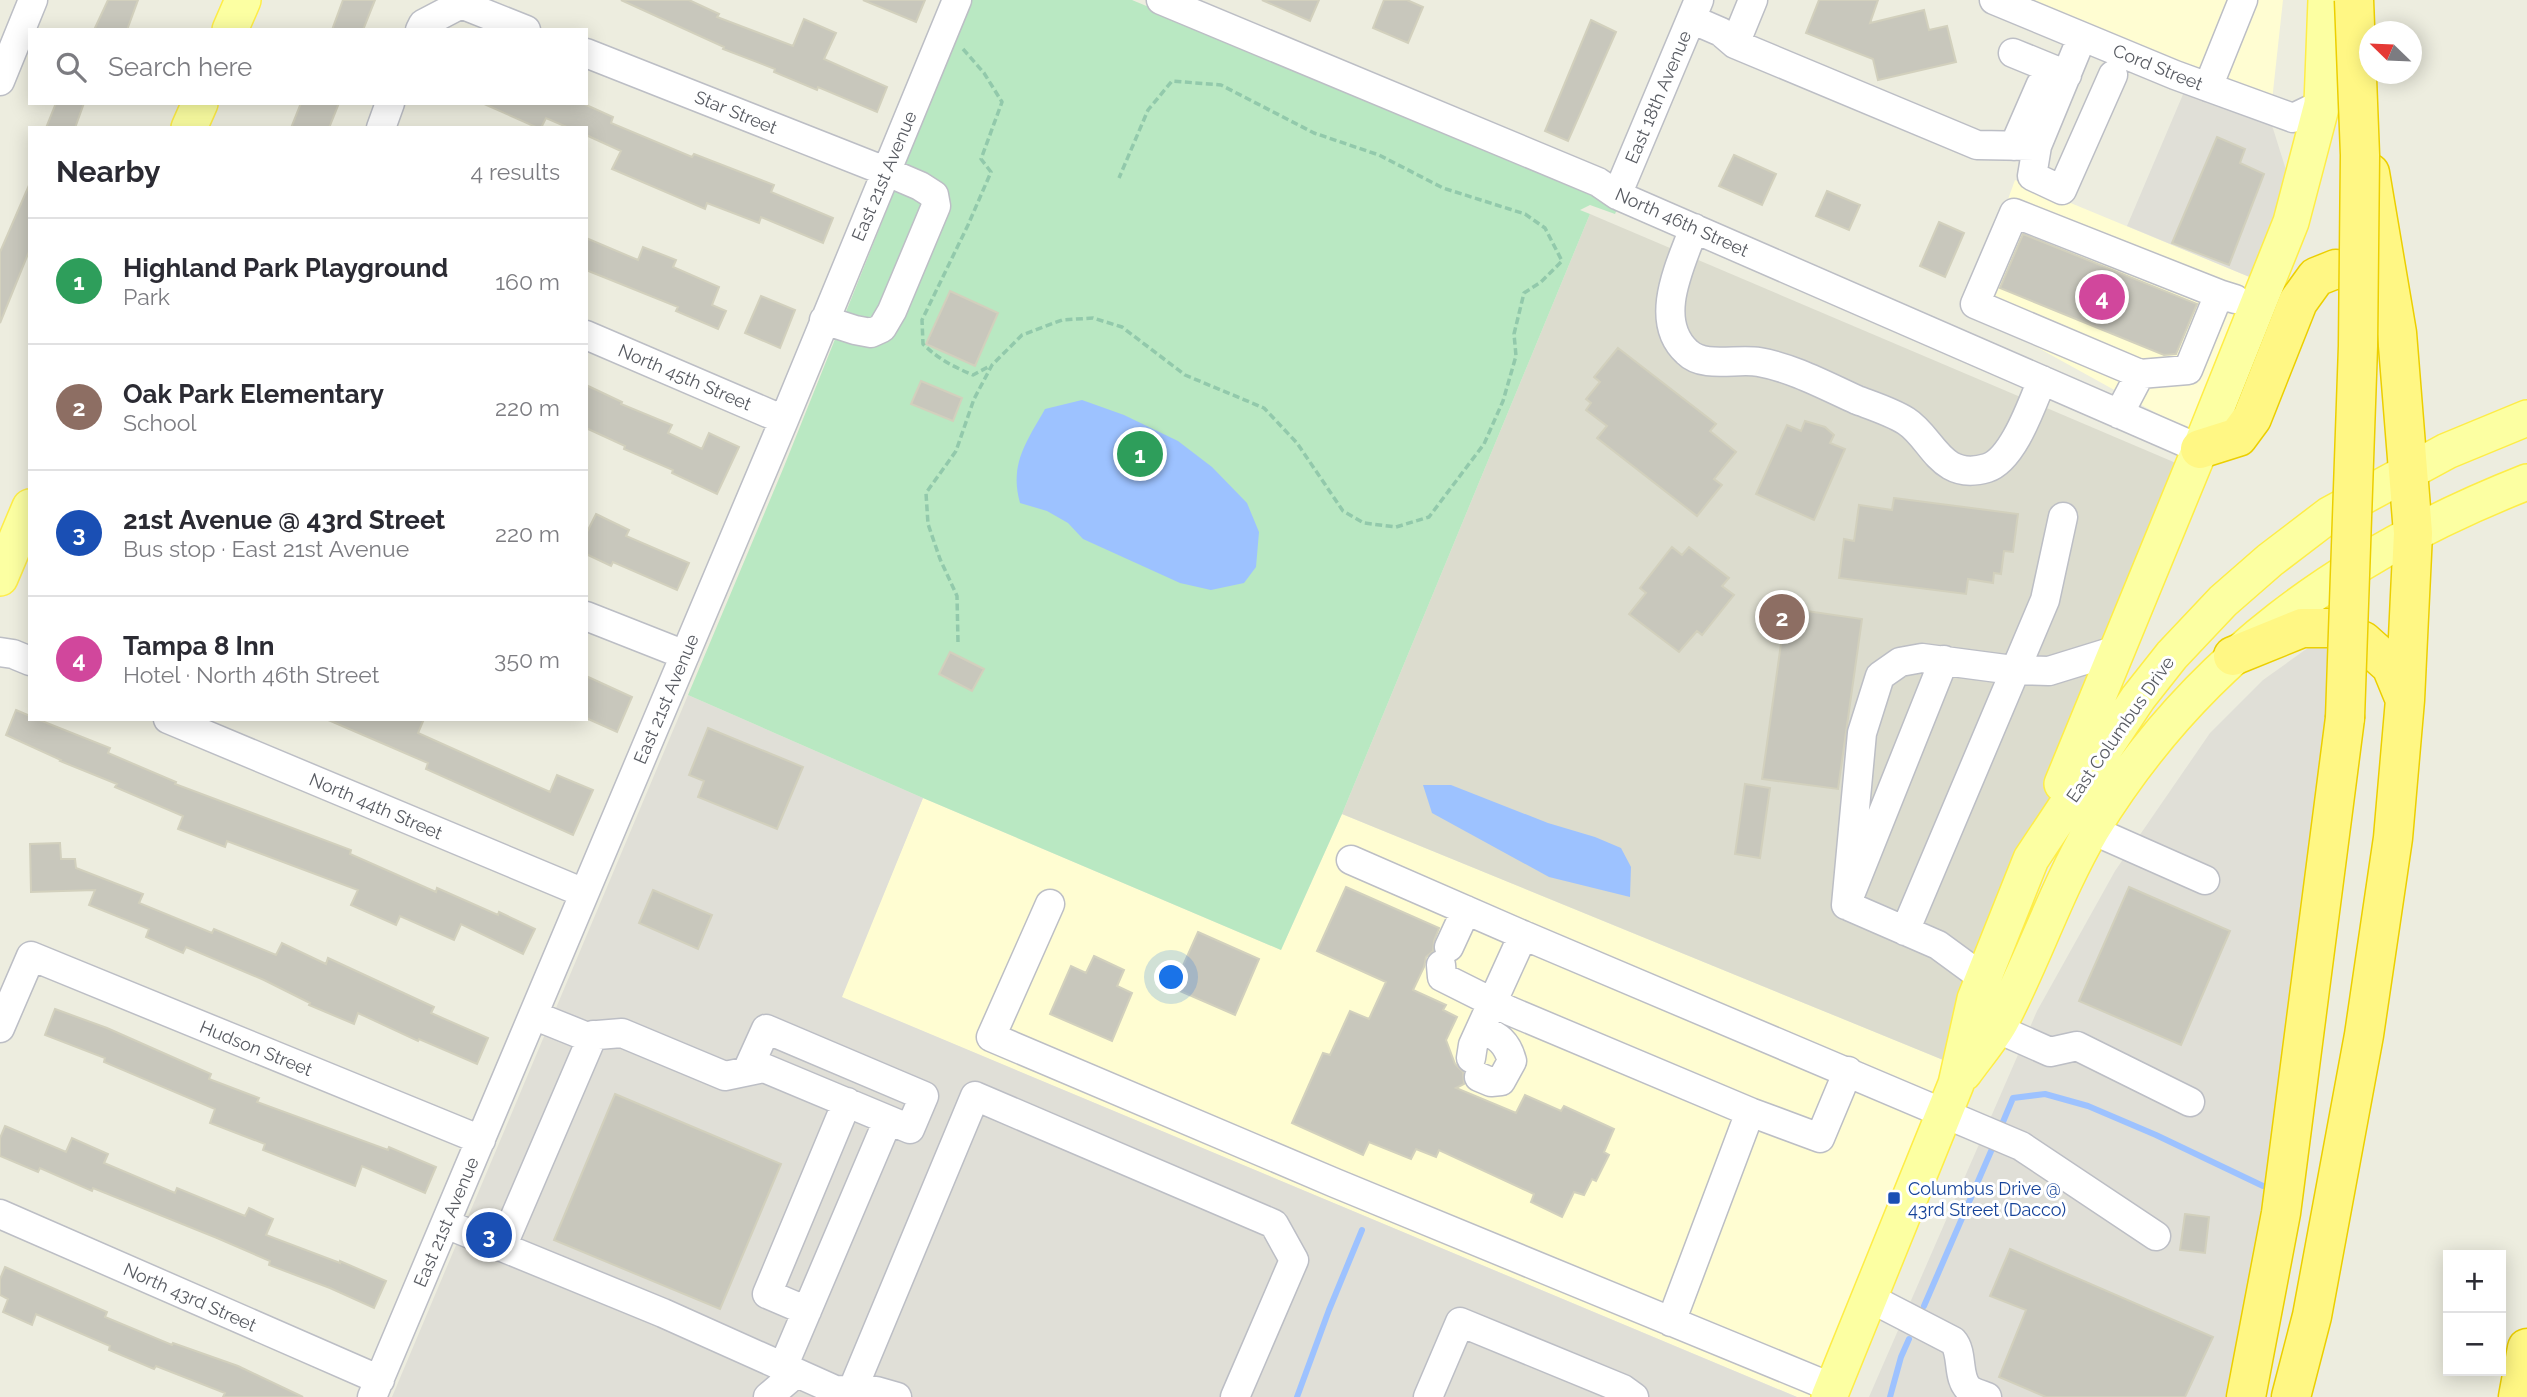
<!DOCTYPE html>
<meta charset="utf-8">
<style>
:root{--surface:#fff;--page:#f2f2f3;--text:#2b2b33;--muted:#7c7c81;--line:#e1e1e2;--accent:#f8551a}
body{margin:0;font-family:Raleway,sans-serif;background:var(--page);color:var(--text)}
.controls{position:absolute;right:21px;bottom:21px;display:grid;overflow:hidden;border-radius:0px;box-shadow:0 4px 18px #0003}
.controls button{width:63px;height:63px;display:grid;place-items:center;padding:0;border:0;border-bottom:2px solid var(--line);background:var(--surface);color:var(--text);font:35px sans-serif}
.compass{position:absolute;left:2359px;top:21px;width:63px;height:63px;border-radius:50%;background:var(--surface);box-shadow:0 4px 18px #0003;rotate:293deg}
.you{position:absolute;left:1172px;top:978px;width:24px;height:24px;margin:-18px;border:5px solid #fff;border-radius:50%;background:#1a73e8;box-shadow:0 0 0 10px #1a73e833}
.badge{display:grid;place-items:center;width:46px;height:46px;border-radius:50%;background:var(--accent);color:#fff;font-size:23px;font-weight:700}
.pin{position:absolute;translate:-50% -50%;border:4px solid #fff;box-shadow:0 2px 7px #0006}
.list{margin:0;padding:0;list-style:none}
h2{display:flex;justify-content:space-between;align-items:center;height:91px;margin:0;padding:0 28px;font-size:30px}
h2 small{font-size:23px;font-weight:400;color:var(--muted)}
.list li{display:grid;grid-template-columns:46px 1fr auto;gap:21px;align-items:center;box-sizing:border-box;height:126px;padding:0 28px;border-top:2px solid var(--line)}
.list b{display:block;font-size:26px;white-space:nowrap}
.list p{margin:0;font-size:23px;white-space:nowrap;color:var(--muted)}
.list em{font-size:23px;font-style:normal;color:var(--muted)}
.icon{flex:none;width:38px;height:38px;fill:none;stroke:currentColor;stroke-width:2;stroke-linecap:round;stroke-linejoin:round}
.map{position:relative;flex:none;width:2527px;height:1397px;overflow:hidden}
.search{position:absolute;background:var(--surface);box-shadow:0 4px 18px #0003;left:28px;top:28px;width:560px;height:77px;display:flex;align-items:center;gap:18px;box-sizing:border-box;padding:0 24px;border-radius:0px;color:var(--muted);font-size:26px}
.panel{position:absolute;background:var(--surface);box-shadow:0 4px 18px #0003;left:28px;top:126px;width:560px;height:595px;border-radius:0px}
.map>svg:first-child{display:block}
.commercial{fill:#fffdd2}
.industrial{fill:#e0dfd7}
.education{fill:#dcdcce}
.green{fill:#b9e8c2}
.water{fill:#9dc2ff}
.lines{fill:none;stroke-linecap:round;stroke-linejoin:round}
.stream{stroke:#9dc2ff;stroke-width:6}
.building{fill:#c8c7bc;stroke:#d2d0bd;stroke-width:2}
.minor-casing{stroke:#bcbec5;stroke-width:31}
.major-casing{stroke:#feed47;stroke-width:38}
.highway-casing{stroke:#eccf00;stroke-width:41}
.path{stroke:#92c9ab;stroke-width:3.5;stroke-dasharray:7 3.5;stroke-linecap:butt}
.minor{stroke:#fff;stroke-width:28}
.major{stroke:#fcffa2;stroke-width:35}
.highway{stroke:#fff784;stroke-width:38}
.highway-bridge-casing{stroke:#eccf00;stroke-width:41;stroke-linecap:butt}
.highway-bridge{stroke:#fff784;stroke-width:38}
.transit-dot{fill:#1a4fb4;stroke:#fff;stroke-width:2.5}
.labels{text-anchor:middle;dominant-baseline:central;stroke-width:6;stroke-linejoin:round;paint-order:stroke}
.street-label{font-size:18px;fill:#585b62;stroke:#fff}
.transit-label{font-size:18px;fill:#164399;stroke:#fff;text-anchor:start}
</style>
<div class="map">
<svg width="2527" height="1397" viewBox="0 0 2527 1397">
<rect width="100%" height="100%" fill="#ededdf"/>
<!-- commercial -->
<path class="commercial" d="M1998 0H2283L2270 119Z
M2015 180 2264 283 2214 445 1968 309Z
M923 798 1281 950 1342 814 1953 1064 1816 1397H1797L841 997Z"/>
<!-- industrial -->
<path class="industrial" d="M2187 85 2270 119 2292 189 2264 283 2127 226Z
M2319 640 2345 651 2244 1397H1869L2037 1011 2115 871 2210 733 2263 680Z
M688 695 923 798 842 997 1797 1397H392Z"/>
<!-- education -->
<path class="education" d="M1590 214 2190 469 1953 1064 1342 814Z"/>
<!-- green -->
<path class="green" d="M971 0H1132L1593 192 1618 207 1615 214 1590 205 1580 210 1590 214 1342 814 1281 950 923 798 688 695 783 469Z"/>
<!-- water -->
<path class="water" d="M1082 400 1124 415 1178 441 1212 467 1247 503 1259 532 1256 567 1244 583 1211 590 1180 583 1083 539 1068 523 1047 511 1020 503C1009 464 1027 441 1045 409Z
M1423 785H1451L1548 823 1595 837 1621 848 1631 867 1630 897 1549 877 1432 813Z"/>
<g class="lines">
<!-- stream -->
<path class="stream" d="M2000 1129 2013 1098 2045 1094 2088 1106 2156 1135 2263 1186
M1924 1306 1995 1142
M1297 1397 1329 1310 1362 1230
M1890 1397 1901 1357 1909 1339"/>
</g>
<!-- building -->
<path class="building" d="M108 0H138L127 30H94Z
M343 0H375L363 30H332Z
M621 0H689L719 14 717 17 793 46 804 19 836 33 824 59 887 87 877 112 818 87 817 90 774 72 775 69 723 49 724 47Z
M863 0H925L916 22Z
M1262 0H1319L1310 21Z
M1384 0H1407L1423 7 1408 43 1373 28Z
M1819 0H1878L1870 23 1924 10 1929 30 1947 26 1956 62 1878 80 1873 59 1806 33Z
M1591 20 1616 32 1568 141 1545 131Z
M56 103H84L75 128H46Z
M301 103H339L329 128H291Z
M482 103H582L613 117 611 123 692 157 694 154 774 185 771 192 833 218 823 243 761 217 759 223 707 203 705 209 612 169 621 151 586 135V128H569L546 118 541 128H538Z
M2217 137 2245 149 2240 163 2264 174 2229 265 2172 243Z
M1734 155 1776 174 1762 205 1719 186Z
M30 183V249L0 323V252Z
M1827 191 1860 205 1849 230 1816 216Z
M1939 222 1964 233 1945 277 1920 266Z
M2023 234 2197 304 2176 354 2164 355 2000 288Z
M586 238 638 260 643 247 676 260 673 267 719 287 712 305 726 311 718 329 676 311 678 307 586 270Z
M950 291 998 313 975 366 926 344Z
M761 296 795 310 780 348 745 333Z
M1618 348 1716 424 1710 431 1736 452 1714 479 1722 485 1697 516 1597 438 1607 426 1586 410 1591 403 1586 399 1600 382 1594 377Z
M921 381 962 398 953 421 911 404Z
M586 385 622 402 621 404 672 425 668 433 702 449 709 433 739 447 717 494 672 473 673 470 624 449 625 446 586 428Z
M1805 421 1825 427 1834 435 1830 443 1845 449 1814 520 1756 494 1787 425 1801 431Z
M1894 498 2018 514 2013 552 2004 551 2001 574 1994 573 1993 583 1968 579 1966 594 1839 578 1844 539 1854 541 1859 505 1892 510Z
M596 514 629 530 626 536 689 563 677 590 613 562 611 566 586 554V534Z
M1672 547 1682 555 1689 547 1729 578 1722 586 1734 595 1702 635 1697 631 1679 652 1629 614 1646 593 1640 588Z
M1786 608 1862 619 1838 789 1762 779Z
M950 652 984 669 972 691 939 674Z
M586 676 632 697 617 732 586 718Z
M16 710 30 716V719H37L110 748 108 753 176 782 175 784 351 850 350 854 436 892 437 888 498 915 499 912 535 929 523 954 461 924 454 940 400 916 396 925 351 905 358 890 227 841 225 847 178 829 183 816 115 787 117 784 60 761 61 760 6 735Z
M326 719H424L418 733 550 792 557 775 593 790 573 835 426 769 428 763Z
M708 728 803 767 777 829 698 797 704 781 689 775Z
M1745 784 1770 788 1760 858 1735 854Z
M60 843 61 859H75L76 868 143 894 139 903 212 933 214 929 276 955 282 943 326 964 328 958 434 1007 431 1013 488 1038 477 1064 419 1039 418 1041 358 1013 354 1024 309 1005 310 1003 264 980 186 947 183 953 146 937 149 929 89 905 95 890 31 892 30 844Z
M1346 887 1439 928 1434 941 1433 951 1426 957 1424 967 1413 990 1446 1005 1443 1010 1457 1017 1446 1040 1455 1064 1463 1072 1464 1084 1456 1088 1516 1113 1525 1095 1561 1111 1564 1106 1614 1129 1604 1152 1609 1155 1596 1181 1592 1179 1584 1195 1574 1192 1562 1217 1531 1202 1534 1194 1439 1150 1436 1157 1416 1149 1411 1159 1369 1142 1363 1155 1292 1123 1323 1053 1330 1055 1350 1011 1369 1019 1386 982 1317 951Z
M2129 887 2230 931 2181 1045 2079 1001Z
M653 890 712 915 698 949 639 923Z
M1198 932 1259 959 1235 1015 1173 988Z
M1094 956 1124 970 1117 986 1132 993 1112 1041 1050 1014 1071 966 1086 973Z
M55 1009 107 1028 211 1074 209 1079 259 1098 257 1102 388 1150 389 1147 436 1167 425 1193 362 1166 355 1186 263 1150 265 1144 210 1123 215 1109 104 1062 105 1058 45 1035Z
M615 1094 781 1164 720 1309 554 1240Z
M5 1126 66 1152 72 1138 108 1154 104 1163 175 1193 177 1188 245 1216 249 1208 273 1219 266 1235 340 1263V1261L386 1281 374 1308 330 1288 269 1265 270 1261 217 1238 93 1188 92 1191 40 1168 38 1172 0 1156V1138Z
M2185 1214 2209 1217 2205 1253 2180 1250Z
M2010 1249 2213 1337 2185 1397H2046L1999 1377 2026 1310 1990 1296Z
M5 1267 107 1312 105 1317 172 1345 173 1343 238 1366 303 1397H223L225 1393 156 1366 154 1369 109 1350 110 1346 36 1314 32 1325 3 1312 8 1299 0 1295V1279Z"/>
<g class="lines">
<!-- minor casing -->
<g class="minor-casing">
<path id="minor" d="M1161 0 1598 182 1617 195 2200 449
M1994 0 2175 75 2293 118 2322 104
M1691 19 1721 32 1735 44 1977 145 2037 146 2082 37
M420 30 423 24 461 4 526 30
M1735 44 1753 0
M586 53 885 171 920 186 934 195 936 206 892 311 882 328 871 333 855 330 824 320
M2013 53 2067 75
M0 81 33 0
M2208 87 2243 0
M381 128 390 103
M2014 146 2041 84
M2037 146 2032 176 2062 190 2113 75
M1617 195 1699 0
M1694 228C1681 264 1652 320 1687 352 1704 369 1737 358 1759 362 1793 368 1826 386 1857 400 1873 406 1892 412 1906 421 1933 438 1940 482 1987 468 2013 460 2032 404 2042 380
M586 335 784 420
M2140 374 1975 304 2014 213 2219 294
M2119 414 2140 374 2188 370 2219 294 2235 299
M586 616 685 655
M0 652 13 654 30 661
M1944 660 1846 905 1938 945 1983 978
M168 719 584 893
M2092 830 2205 880
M1351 860 1523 935
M1050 904 991 1037 1335 1183 1833 1388
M1846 905 1862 733 1880 676 1900 662 1922 658 2013 670 2049 671 2117 650
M1905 931 2045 600 2063 517
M1449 947 1466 910
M1441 965 1442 977 1510 1011 1750 1112 1671 1322
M533 1015 585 1036 622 1033 725 1076 764 1068 910 1129 924 1096 766 1029 747 1071
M1980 1021 2050 1052 2077 1046 2190 1102
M0 1028 31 956 481 1140
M1471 1058 1473 1045 1523 935 2021 1146 2156 1236
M1479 1077 1491 1082 1501 1081 1512 1061C1507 1042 1498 1036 1481 1029
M1750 1112 1820 1138 1848 1071
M0 1214 380 1380
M446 1224 663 1313 835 1390 876 1391 897 1397
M502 1247 593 1035
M1868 1297 1953 1341C1964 1353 1956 1379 1970 1390 1975 1393 1982 1395 1987 1397
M807 1311 767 1294 847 1102
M783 1367 888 1120
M852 1391 975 1096 1274 1224 1294 1260 1235 1397
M372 1397 784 420 957 0
M768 1397 796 1373
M1428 1397 1460 1322 1623 1389 1634 1397"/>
</g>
<!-- major casing -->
<g class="major-casing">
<path id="major" d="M230 30 243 0
M189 128 200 103
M0 578 30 507
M2062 784 2200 449 2291 222 2322 104 2326 0
M1964 1073C1976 1056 1991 1039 2001 1021 2034 958 2056 890 2092 829 2196 659 2344 554 2527 482
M1829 1397 1956 1084 1975 999 2031 859 2138 698 2172 655 2223 601 2270 560 2329 515 2447 451 2527 418"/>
</g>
<!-- highway casing -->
<g class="highway-casing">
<path id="highway" d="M2200 449 2238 437 2252 418 2298 302 2316 277 2336 269 2362 274 2381 296
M2233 656 2302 628H2333L2363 641 2391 666 2405 700
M2246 1397 2281 1213 2345 718
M2291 1397 2312 1316 2364 1035 2393 838 2405 700 2413 533 2397 333 2370 173
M2518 1397 2527 1348"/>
</g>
<!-- path -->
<path class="path" d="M963 49 984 73 1002 102 981 159 991 172 968 225 922 320 923 344C938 359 954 367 973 375L990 366
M958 642 957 596 940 559 928 524 926 493 956 451 974 399 992 365 1022 335 1062 320 1093 318 1122 327 1185 375 1264 408 1297 443 1343 511 1364 523 1396 527 1429 517 1484 444 1503 401 1516 356 1514 334 1524 293 1541 282 1562 261 1545 228 1525 214 1443 188 1379 155 1314 133 1221 85 1172 81 1148 110 1119 178"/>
<!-- minor -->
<use href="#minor" class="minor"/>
<!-- major -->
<use href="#major" class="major"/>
<!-- highway -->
<use href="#highway" class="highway"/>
<!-- highway-bridge casing -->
<g class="highway-bridge-casing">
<path id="highway-bridge" d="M2345 718 2358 346 2360 155 2354 0"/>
</g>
<!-- highway-bridge -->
<use href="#highway-bridge" class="highway-bridge"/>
</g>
<!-- markers -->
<rect class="transit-dot" x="1887" y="1191" width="14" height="14" rx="3.5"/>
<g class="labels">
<!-- street labels -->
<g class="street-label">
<text transform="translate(2158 67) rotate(22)">Cord Street</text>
<text transform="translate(1658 97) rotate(-67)">East 18th Avenue</text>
<text transform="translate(736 112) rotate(22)">Star Street</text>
<text transform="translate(884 176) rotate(-67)">East 21st Avenue</text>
<text transform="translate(1682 222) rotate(24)">North 46th Street</text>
<text transform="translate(685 377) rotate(23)">North 45th Street</text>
<text transform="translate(666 699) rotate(-67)">East 21st Avenue</text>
<text transform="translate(2120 729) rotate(-55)">East Columbus Drive</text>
<text transform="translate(376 806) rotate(23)">North 44th Street</text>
<text transform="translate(256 1048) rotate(22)">Hudson Street</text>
<text transform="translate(446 1222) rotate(-67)">East 21st Avenue</text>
<text transform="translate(190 1297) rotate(24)">North 43rd Street</text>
</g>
<!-- transit labels -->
<g class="transit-label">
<text x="1908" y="1188">Columbus Drive @<tspan x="1908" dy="21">43rd Street (Dacco)</tspan></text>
</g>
</g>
</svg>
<div class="controls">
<button>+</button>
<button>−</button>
</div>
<svg class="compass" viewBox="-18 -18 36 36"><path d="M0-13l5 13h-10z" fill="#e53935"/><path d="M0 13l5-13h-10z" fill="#7c7c81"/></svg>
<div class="you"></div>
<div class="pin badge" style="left:1140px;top:454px;background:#2e9e5b">1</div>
<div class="pin badge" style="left:1782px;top:617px;background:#8d6e63">2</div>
<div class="pin badge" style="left:489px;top:1235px;background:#1a4fb4">3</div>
<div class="pin badge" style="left:2102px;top:297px;background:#d1479c">4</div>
<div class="search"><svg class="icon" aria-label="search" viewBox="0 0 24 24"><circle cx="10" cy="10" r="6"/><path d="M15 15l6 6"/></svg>Search here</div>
<section class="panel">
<h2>Nearby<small>4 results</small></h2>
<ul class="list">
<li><span class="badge" style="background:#2e9e5b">1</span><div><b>Highland Park Playground</b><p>Park</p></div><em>160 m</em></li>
<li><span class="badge" style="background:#8d6e63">2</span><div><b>Oak Park Elementary</b><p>School</p></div><em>220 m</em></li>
<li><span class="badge" style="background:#1a4fb4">3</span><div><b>21st Avenue @ 43rd Street</b><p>Bus stop · East 21st Avenue</p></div><em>220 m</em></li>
<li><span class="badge" style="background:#d1479c">4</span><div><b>Tampa 8 Inn</b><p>Hotel · North 46th Street</p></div><em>350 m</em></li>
</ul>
</section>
</div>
